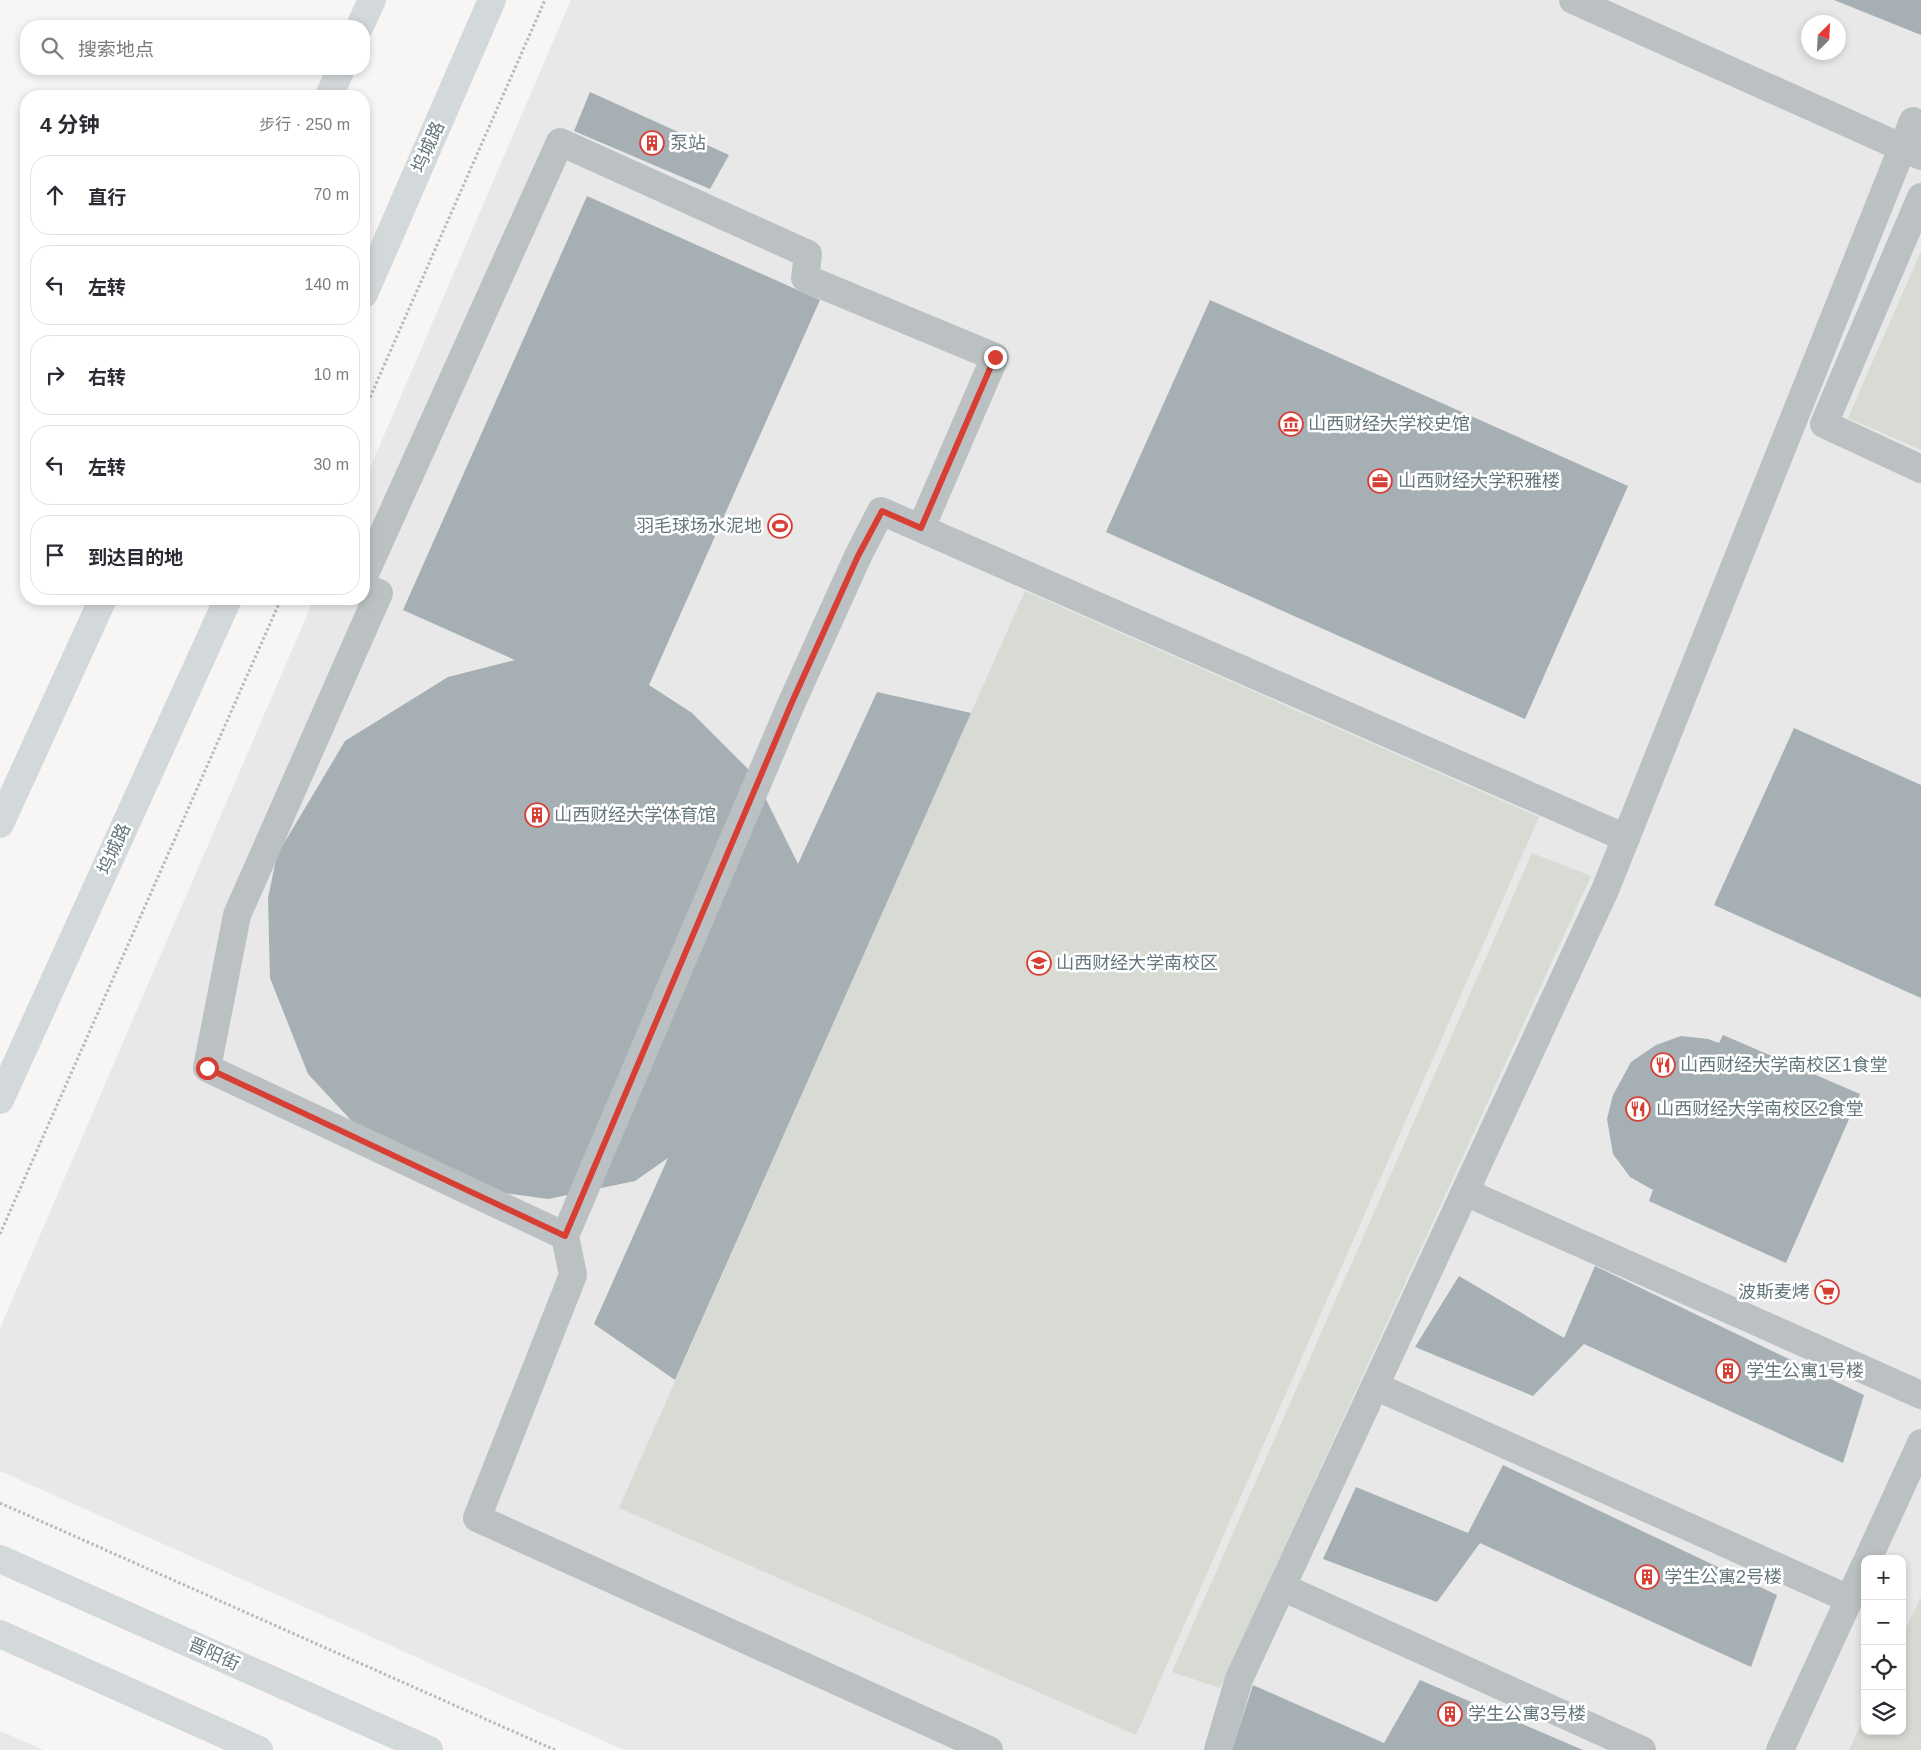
<!DOCTYPE html>
<html lang="zh">
<meta charset="utf-8">
<style>
:root{--surface:#fff;--page:#f7f7f7;--text:#2b2b33;--muted:#7c7c81;--line:#e1e1e2}
body{margin:0;font-family:Helvetica,"Noto Sans SC",sans-serif;background:var(--page);color:var(--text)}
.controls{position:absolute;right:15px;bottom:15px;display:grid;overflow:hidden;border-radius:10px;box-shadow:0 2px 8px #0003}
.controls button{width:45px;height:45px;display:grid;place-items:center;padding:0;border:0;border-bottom:1px solid var(--line);background:var(--surface);color:var(--text);font:25px sans-serif}
.compass{position:absolute;left:1801px;top:15px;width:45px;height:45px;border-radius:50%;background:var(--surface);box-shadow:0 2px 8px #0003;rotate:24deg}
.stop{position:absolute;width:15px;height:15px;margin:-11px;border:4px solid #d73f34;border-radius:50%;background:#fff}
.stop.end{background:#d73f34;border-color:#fff;box-shadow:0 1px 5px #0008}
.list{margin:0;padding:0;list-style:none}
h2{display:flex;justify-content:space-between;align-items:center;height:65px;margin:0;padding:0 20px;font-size:21px}
h2 small{font-size:16px;font-weight:400;color:var(--muted)}
.list li{display:grid;grid-template-columns:32px 1fr auto;gap:15px;align-items:center;box-sizing:border-box;height:80px;margin:0 10px 10px;padding:0 10px;border:1px solid var(--line);border-radius:20px}
.list b{display:block;font-size:19px;white-space:nowrap}
.list em{font-size:16px;font-style:normal;color:var(--muted)}
.icon{flex:none;width:28px;height:28px;fill:none;stroke:currentColor;stroke-width:2;stroke-linecap:round;stroke-linejoin:round}
.map{position:relative;flex:none;width:1921px;height:1750px;overflow:hidden}
.search{position:absolute;background:var(--surface);box-shadow:0 2px 8px #0003;left:20px;top:20px;width:350px;height:55px;display:flex;align-items:center;gap:12px;box-sizing:border-box;padding:0 18px;border-radius:20px;color:var(--muted);font-size:19px}
.panel{position:absolute;background:var(--surface);box-shadow:0 2px 8px #0003;left:20px;top:90px;width:350px;height:515px;border-radius:20px}
.map>svg:first-child{display:block}
.built{fill:#e7e8e7;fill-rule:evenodd}
.green{fill:#d7dbd3}
.building{fill:#a6afb3}
.lines{fill:none;stroke-linecap:round;stroke-linejoin:round}
.path{stroke:#b6babc;stroke-width:3;stroke-dasharray:2.5 2.5;stroke-linecap:butt}
.pedestrian{stroke:#bbc1c3;stroke-width:28}
.minor{stroke:#bbc1c3;stroke-width:28}
.secondary{stroke:#d3d8da;stroke-width:28}
.primary{stroke:#d3d8da;stroke-width:28}
.route{stroke:#d73f34;stroke-width:6}
.labels{text-anchor:middle;dominant-baseline:central;stroke-width:5;stroke-linejoin:round;paint-order:stroke}
.poi-label{font-size:18px;fill:#64767d;stroke:#fff;text-anchor:start}
.street-label{font-size:18px;fill:#64767d;stroke:#fff}
</style>
<div class="map">
<svg width="1921" height="1750" viewBox="0 0 1921 1750">
<rect width="100%" height="100%" fill="#f7f6f4"/>
<!-- built -->
<path class="built" d="M571 0H1921V1750H624L0 1471V1328L314 599H364V482ZM1808 22H1838V52H1808ZM1865 1559H1902V1731H1865Z
M0 1731 44 1750H0Z"/>
<!-- green -->
<path class="green" d="M1921 251V450L1848 418Z
M1025 591 1539 817 1136 1735 619 1508Z
M1532 853 1591 876 1220 1688 1172 1672Z
M1921 1597V1750H1849L1865 1716V1731H1902V1636Z"/>
<!-- building -->
<path class="building" d="M1834 0H1921V35Z
M590 92 729 155 710 189 574 131Z
M587 196 820 300 649 685 692 713 754 775 798 864 877 692 971 713 675 1380 594 1324 668 1158 635 1181 548 1199 448 1185 376 1147 308 1074 270 978 268 898 277 855 345 741 448 677 515 660 403 610Z
M1210 300 1628 486 1525 719 1106 532Z
M1794 728 1921 785V998L1714 905Z
M1723 1035 1860 1094 1786 1263 1649 1201 1653 1190 1630 1177 1613 1154 1607 1119 1613 1095 1631 1062 1656 1045 1681 1036 1708 1039 1719 1043Z
M1595 1266 1864 1395 1843 1463 1584 1344 1533 1396 1415 1347 1459 1276 1564 1338Z
M1503 1465 1777 1595 1751 1667 1480 1543 1437 1602 1323 1559 1356 1487 1468 1533Z
M1420 1680 1583 1750H1232L1253 1685 1384 1743Z"/>
<g class="lines">
<!-- path -->
<path class="path" d="M364 411 545 0
M0 1234 281 599
M0 1503 555 1750"/>
<!-- pedestrian -->
<path class="pedestrian" d="M1218 1750 1239 1679 1605 890 1913 121"/>
<!-- minor -->
<path class="minor" d="M1573 0 1921 156
M1921 197 1824 424 1921 469
M364 576 560 142 808 254 805 278 995 357 921 528
M364 587 379 593 237 915 207 1068 565 1236 792 702 858 556 881 511 1626 838
M1465 1192 1921 1395
M565 1236 573 1275 477 1518 989 1750
M1375 1386 1849 1599
M1868 1559 1921 1443
M1282 1587 1642 1750
M1780 1750 1865 1565"/>
<!-- secondary -->
<path class="secondary" d="M0 1559 429 1750
M0 1634 259 1750"/>
<!-- primary -->
<path class="primary" d="M360 26 372 0
M329 96 341 69
M364 294 492 0
M0 824 103 599
M0 1100 228 599"/>
</g>
<g class="lines">
<!-- route -->
<path class="route" d="M207 1068 565 1236 792 702 858 556 882 511 921 528 995 357"/>
</g>
<!-- icons -->
<defs>
<g id="building-ring" transform="scale(1.25)"><circle r="9.5" fill="#fff" stroke="#d73f34" stroke-width="1.5"/><path d="M-4-6H4V6H1V3H-1V6H-4ZM-2.5-4.3h1.7v1.8h-1.7ZM.8-4.3h1.7v1.8H.8ZM-2.5-1h1.7V.8h-1.7ZM.8-1h1.7V.8H.8Z" fill="#d73f34"/></g>
<g id="museum-ring" transform="scale(1.25)"><circle r="9.5" fill="#fff" stroke="#d73f34" stroke-width="1.5"/><path d="M0-6L6-3V-2H-6V-3ZM-5-1h2V3h-2ZM-1-1h2V3h-2ZM3-1h2V3H3ZM-6 4H6V6H-6Z" fill="#d73f34"/></g>
<g id="office-ring" transform="scale(1.25)"><circle r="9.5" fill="#fff" stroke="#d73f34" stroke-width="1.5"/><path d="M-6-3h4V-5.5h4V-3h4V5H-6ZM-1-4.5V-3h2v-1.5ZM-6 0V1H6V0Z" fill="#d73f34"/></g>
<g id="stadium-ring" transform="scale(1.25)"><circle r="9.5" fill="#fff" stroke="#d73f34" stroke-width="1.5"/><path d="M0-5a6.5 5 0 1 0 0 10a6.5 5 0 1 0 0-10ZM-3.5-1.8h7v3.6h-7Z" fill="#d73f34"/></g>
<g id="university-ring" transform="scale(1.25)"><circle r="9.5" fill="#fff" stroke="#d73f34" stroke-width="1.5"/><path d="M0-5L7-2L0 1L-7-2ZM-4 1L0 2.5L4 1V4Q0 6-4 4Z" fill="#d73f34"/></g>
<g id="restaurant-ring" transform="scale(1.25)"><circle r="9.5" fill="#fff" stroke="#d73f34" stroke-width="1.5"/><path d="M-5-6h1v4h1v-4h1v4h1v-4h1v5L-1.5 .5V6h-2V.5L-5-1ZM5-6V6H3V1.5H1.5Q1.5-4 5-6Z" fill="#d73f34"/></g>
<g id="supermarket-ring" transform="scale(1.25)"><circle r="9.5" fill="#fff" stroke="#d73f34" stroke-width="1.5"/><path d="M-6-5.5h2.5l.6 2H6L4.5 2H-2.5L-4.4-4H-6ZM-1.5 3.2a1.3 1.3 0 1 0 .1 0ZM3 3.2a1.3 1.3 0 1 0 .1 0Z" fill="#d73f34"/></g>
</defs>
<g fill-rule="evenodd">
<use href="#building-ring" x="652" y="143"/>
<use href="#museum-ring" x="1291" y="424"/>
<use href="#office-ring" x="1380" y="481"/>
<use href="#stadium-ring" x="780" y="526"/>
<use href="#building-ring" x="537" y="815"/>
<use href="#university-ring" x="1039" y="963"/>
<use href="#restaurant-ring" x="1663" y="1065"/>
<use href="#restaurant-ring" x="1638" y="1109"/>
<use href="#supermarket-ring" x="1827" y="1292"/>
<use href="#building-ring" x="1728" y="1371"/>
<use href="#building-ring" x="1647" y="1577"/>
<use href="#building-ring" x="1450" y="1714"/>
</g>
<g class="labels">
<!-- poi labels -->
<g class="poi-label">
<text x="670" y="143">泵站</text>
<text x="1308" y="424">山西财经大学校史馆</text>
<text x="1398" y="481">山西财经大学积雅楼</text>
<text x="762" y="526" text-anchor="end">羽毛球场水泥地</text>
<text x="554" y="815">山西财经大学体育馆</text>
<text x="1056" y="963">山西财经大学南校区</text>
<text x="1680" y="1065">山西财经大学南校区1食堂</text>
<text x="1656" y="1109">山西财经大学南校区2食堂</text>
<text x="1810" y="1292" text-anchor="end">波斯麦烤</text>
<text x="1746" y="1371">学生公寓1号楼</text>
<text x="1664" y="1577">学生公寓2号楼</text>
<text x="1468" y="1714">学生公寓3号楼</text>
</g>
<!-- street labels -->
<g class="street-label">
<text transform="translate(428 147) rotate(-66)">坞城路</text>
<text transform="translate(114 849) rotate(-66)">坞城路</text>
<text transform="translate(214 1654) rotate(24)">晋阳街</text>
</g>
</g>
</svg>
<div class="controls">
<button>+</button>
<button>−</button>
<button><svg class="icon" aria-label="locate" viewBox="0 0 24 24"><circle cx="12" cy="12" r="6"/><path d="M12 2v4M12 18v4M2 12h4M18 12h4"/></svg></button>
<button><svg class="icon" aria-label="layers" viewBox="0 0 24 24"><path d="M12 4l9 5-9 5-9-5zM3 14l9 5 9-5"/></svg></button>
</div>
<svg class="compass" viewBox="-18 -18 36 36"><path d="M0-13l5 13h-10z" fill="#e53935"/><path d="M0 13l5-13h-10z" fill="#7c7c81"/></svg>
<div class="stop" style="left:207px;top:1068px"></div>
<div class="stop end" style="left:995px;top:357px"></div>
<div class="search"><svg class="icon" aria-label="search" viewBox="0 0 24 24"><circle cx="10" cy="10" r="6"/><path d="M15 15l6 6"/></svg>搜索地点</div>
<section class="panel">
<h2>4 分钟<small>步行 · 250 m</small></h2>
<ul class="list">
<li><svg class="icon" aria-label="ahead" viewBox="0 0 24 24"><path d="M12 20V5M6 11l6-6 6 6"/></svg><div><b>直行</b></div><em>70 m</em></li>
<li><svg class="icon" aria-label="left" viewBox="0 0 24 24"><path d="M17 20v-9H6M10 6l-5 5 5 5"/></svg><div><b>左转</b></div><em>140 m</em></li>
<li><svg class="icon" aria-label="right" viewBox="0 0 24 24"><path d="M7 20v-9h11M14 6l5 5-5 5"/></svg><div><b>右转</b></div><em>10 m</em></li>
<li><svg class="icon" aria-label="left" viewBox="0 0 24 24"><path d="M17 20v-9H6M10 6l-5 5 5 5"/></svg><div><b>左转</b></div><em>30 m</em></li>
<li><svg class="icon" aria-label="arrive" viewBox="0 0 24 24"><path d="M6 21V4h12l-3 4 3 4H6"/></svg><div><b>到达目的地</b></div></li>
</ul>
</section>
</div>
